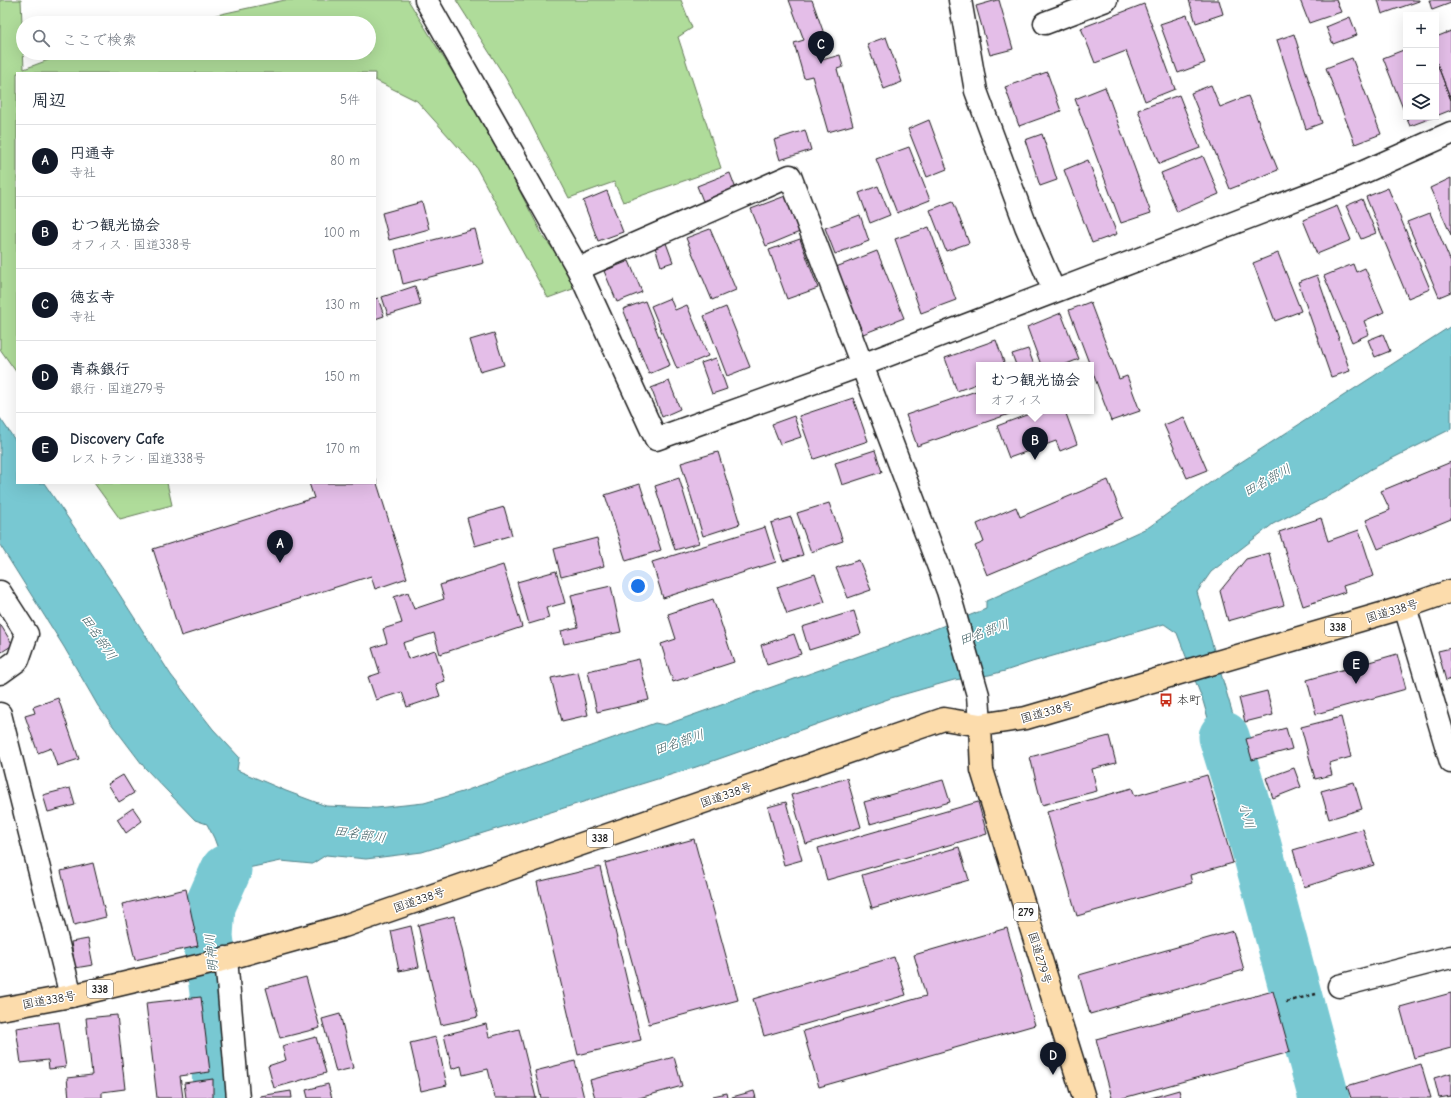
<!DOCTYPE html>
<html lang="ja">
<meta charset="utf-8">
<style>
:root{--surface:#fff;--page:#f2f2f3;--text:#1f2937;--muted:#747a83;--line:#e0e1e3;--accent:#111827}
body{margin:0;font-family:"Comic Neue","Klee One",sans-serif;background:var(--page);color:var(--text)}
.controls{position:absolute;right:12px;top:12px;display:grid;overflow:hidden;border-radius:0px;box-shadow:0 4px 16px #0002}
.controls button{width:36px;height:36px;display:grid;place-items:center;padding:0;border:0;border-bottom:1px solid var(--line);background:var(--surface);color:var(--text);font:20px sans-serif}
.you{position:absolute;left:638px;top:586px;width:14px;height:14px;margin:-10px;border:3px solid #fff;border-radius:50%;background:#1a73e8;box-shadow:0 0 0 6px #1a73e833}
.badge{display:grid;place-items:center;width:26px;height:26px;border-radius:50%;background:var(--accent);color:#fff;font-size:13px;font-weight:700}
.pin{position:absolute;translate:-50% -33px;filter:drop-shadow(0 1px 2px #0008)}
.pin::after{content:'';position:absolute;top:21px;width:14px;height:12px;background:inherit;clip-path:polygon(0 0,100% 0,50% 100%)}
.popup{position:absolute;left:976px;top:362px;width:118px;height:52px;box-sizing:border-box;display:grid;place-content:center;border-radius:0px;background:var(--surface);filter:drop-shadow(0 1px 3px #0005);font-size:13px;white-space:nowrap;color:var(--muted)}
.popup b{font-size:15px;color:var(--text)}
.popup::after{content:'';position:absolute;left:50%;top:100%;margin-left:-8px;border:8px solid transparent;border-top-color:var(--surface)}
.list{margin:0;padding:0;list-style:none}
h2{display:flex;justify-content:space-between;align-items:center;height:52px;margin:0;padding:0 16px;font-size:17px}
h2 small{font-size:13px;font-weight:400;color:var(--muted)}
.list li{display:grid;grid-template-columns:26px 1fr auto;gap:12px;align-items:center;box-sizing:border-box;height:72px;padding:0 16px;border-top:1px solid var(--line)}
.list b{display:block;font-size:15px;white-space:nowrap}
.list p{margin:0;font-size:13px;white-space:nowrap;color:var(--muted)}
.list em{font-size:13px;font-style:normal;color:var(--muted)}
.icon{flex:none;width:22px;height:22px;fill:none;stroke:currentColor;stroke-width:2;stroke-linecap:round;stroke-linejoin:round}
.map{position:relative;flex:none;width:1451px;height:1098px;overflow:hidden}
.search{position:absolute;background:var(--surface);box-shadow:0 4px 16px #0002;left:16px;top:16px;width:360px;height:44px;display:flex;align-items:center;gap:10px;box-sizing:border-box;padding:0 14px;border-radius:22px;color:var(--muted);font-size:15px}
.panel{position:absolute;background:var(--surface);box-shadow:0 4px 16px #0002;left:16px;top:72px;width:360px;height:412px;border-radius:0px}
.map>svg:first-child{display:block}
.green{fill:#afdc9a;stroke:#667c5b}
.water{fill:#78c8d2;stroke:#538389}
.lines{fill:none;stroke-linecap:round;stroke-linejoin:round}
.river{stroke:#78c8d2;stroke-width:51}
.building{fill:#e4bee8;stroke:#1c1c1c}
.minor-casing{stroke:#1c1c1c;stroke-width:25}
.highway-casing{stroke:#1c1c1c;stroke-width:25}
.path{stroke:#1c1c1c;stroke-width:2.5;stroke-dasharray:4 3;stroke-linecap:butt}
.minor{stroke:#fff;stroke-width:22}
.highway{stroke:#fcdcac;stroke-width:22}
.labels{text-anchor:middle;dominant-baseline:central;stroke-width:3;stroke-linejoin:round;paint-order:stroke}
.shield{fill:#fff;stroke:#606060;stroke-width:1}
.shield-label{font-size:11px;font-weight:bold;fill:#1c1c1c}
.street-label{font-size:12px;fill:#1c1c1c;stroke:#fff}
.poi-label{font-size:12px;fill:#1c1c1c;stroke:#fff;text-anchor:start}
.water-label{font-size:13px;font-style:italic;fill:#416165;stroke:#fff}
</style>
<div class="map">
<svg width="1451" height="1098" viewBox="0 0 1451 1098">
<rect width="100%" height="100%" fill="#fff"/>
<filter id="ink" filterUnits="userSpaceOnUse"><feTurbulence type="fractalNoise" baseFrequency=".025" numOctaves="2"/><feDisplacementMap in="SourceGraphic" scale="8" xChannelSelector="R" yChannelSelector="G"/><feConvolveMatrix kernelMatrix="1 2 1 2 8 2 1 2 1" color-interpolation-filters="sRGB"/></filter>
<g filter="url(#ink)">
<!-- green -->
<path class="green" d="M0 0H21L24 69 67 53H369V23H180L285 0H408L487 128 543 236 581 286 548 298 476 167 417 101 375 80V73H17V373L0 349Z
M456 0H681L692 28 678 37 721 168 623 202 614 182 569 198 525 112 505 77Z
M94 483H167L172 505 120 519Z"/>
<!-- water -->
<path class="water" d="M1451 326V429L1371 469 1336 492 1273 524 1211 572 1197 592 1258 800 1245 805H1233L1203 701 1177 633 1164 624 1032 662 1005 671 989 675 954 680 891 698 696 767 422 852 366 859 326 855 312 864 281 861 248 868 230 885 217 906 216 935 208 936H200L205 876 221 857 214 838 207 824 195 820 145 768 98 706 64 647 0 545V418L17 443V483H44L109 578 171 675 213 729 239 757 237 770 286 791 326 806 376 808 424 803 462 792 655 723 665 725 935 629 986 609V601L1149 527 1218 477Z"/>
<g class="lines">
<!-- river -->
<path class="river" d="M1224 737 1245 805 1324 1098
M218 1098 215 993 208 936 210 906 226 870"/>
</g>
<!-- building -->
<path class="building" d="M789 0H812L828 45 819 49 822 60 840 55 843 67 837 69 853 125 828 132 812 76 804 78 794 43 804 40Z
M997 0H999L1013 49 990 55 976 6Z
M1189 0H1219L1223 14 1196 23Z
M1300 0H1336L1341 12 1309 23Z
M1378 0H1419V1L1382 14Z
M1429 0H1451V3L1432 10Z
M1144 4 1175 89 1145 101 1126 51 1095 63 1081 28Z
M1187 15 1205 63 1178 73 1160 24Z
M1350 17 1357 35 1333 44 1326 27Z
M1451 31V100L1436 61V37Z
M1294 34 1322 123 1306 129 1277 40Z
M886 37 902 82 884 89 867 44Z
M1406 49V116L1383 58Z
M1352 58 1381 134 1355 144 1326 68Z
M1436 61 1451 100V110L1436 116Z
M1047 72 1061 111 1019 126 1005 87Z
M1211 85 1220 107 1248 96 1278 170 1230 189 1191 93Z
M1105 87 1151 213 1121 223 1075 99Z
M1179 95 1200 148 1159 164 1138 110Z
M1406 117H1434L1410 126Z
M929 120 947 169 927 177 908 129Z
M805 130 811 150 780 160 774 140Z
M1042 134 1057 180 1040 186 1025 140Z
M909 147 930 200 897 213 876 159Z
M1203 156 1219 194 1177 212 1161 173Z
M1088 160 1117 234 1092 243 1064 170Z
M730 173 736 189 703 201 697 186Z
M1451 178V235L1430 188Z
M878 186 890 215 870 223 859 193Z
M1388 188 1430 289 1408 298 1366 197Z
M607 191 623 232 598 241 583 201Z
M788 195 802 231 766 246 751 209Z
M1362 199 1376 233 1361 239 1346 206Z
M953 201 969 243 946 251 930 210Z
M422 202 429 229 389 240 382 213Z
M1337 206 1351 240 1317 254 1303 220Z
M1430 213 1451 262V292L1439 297 1407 222Z
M860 215 869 241 835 254 825 228Z
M929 227 956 300 921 313 895 239Z
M475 229 484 263 403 284 395 250Z
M710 229 736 290 712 300 686 238Z
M800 239 818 288 787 299 769 250Z
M666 243 673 262 661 266 655 247Z
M877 251 904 318 863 334 836 267Z
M1278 253 1301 311 1275 321 1253 263Z
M629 261 642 292 617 302 604 271Z
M1353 264 1356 272 1365 268 1384 312 1364 321 1369 334 1352 342 1324 276Z
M1317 275 1350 371 1331 377 1298 282Z
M415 286 421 305 388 315 382 297Z
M378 298 384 316 375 319V299Z
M670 298 675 310 687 305 708 356 677 369 651 306Z
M645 301 670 365 649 374 623 309Z
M1090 302 1119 379 1127 376 1140 411 1111 421 1069 310Z
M726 307 750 367 727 376 704 316Z
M1061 313 1079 359 1064 365H1041L1027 327Z
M494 333 504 365 480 372 470 340Z
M1383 334 1390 351 1375 357 1368 340Z
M996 340 1005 365H979V383L957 391 945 358Z
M1028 349 1034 365H1016L1012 354Z
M716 358 727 389 712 394 701 363Z
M669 381 680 409 662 417 651 388Z
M979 390V411H1018L917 446 906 415Z
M853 398 868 441 814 459 799 416Z
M1037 411H1065L1077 444 1060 451 1056 441 1009 458 997 426Z
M794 416 801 437 780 444 772 424Z
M1184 417 1207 470 1187 478 1164 425Z
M875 450 882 472 842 485 835 463Z
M718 452 740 524 703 536 681 463Z
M1451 462V519L1378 549 1366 520 1390 510 1381 491Z
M375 477 407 578 375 589 371 576 181 636 153 549 314 498 309 483H375Z
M679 478 699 543 675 550 655 486Z
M1108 480 1123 518 987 575 975 546 984 542 977 524 1016 507 1020 517Z
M640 484 661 550 626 561 605 495Z
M829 503 843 541 811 552 797 513Z
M504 507 512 535 475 546 467 518Z
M791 517 803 555 783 561 771 523Z
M1321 518 1328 541 1359 530 1374 576 1343 586 1345 592 1303 606 1279 532Z
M765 527 776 562 663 598 652 562Z
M597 538 604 566 561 577 554 549Z
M1269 553 1284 605 1228 621 1220 591 1246 559Z
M859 560 871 590 848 598 836 568Z
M503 565 522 627 440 654 434 633 403 643 408 659 435 650 445 681 436 684 440 696 407 707 402 692 376 700 368 677 380 673 372 648 387 643 383 629 402 623 394 597 408 592 414 609 444 599 440 585Z
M556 571 565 603 546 608 549 618 529 624 517 582Z
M815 574 825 602 787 614 777 587Z
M611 586 621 632 564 644 561 631 578 627 571 595Z
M713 599 734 662 673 682 661 644 676 639 668 614Z
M854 611 861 634 809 650 802 627Z
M0 624 13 645 0 653Z
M794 634 801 654 767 665 761 645Z
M1451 648V679L1446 681 1438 651Z
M1397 654 1406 689 1316 714 1307 680Z
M639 659 649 700 597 712 588 671Z
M578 672 588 715 562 721 551 678Z
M1267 691 1273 715 1245 722 1239 698Z
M58 698 79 759 57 766 51 748 38 753 25 716 35 713 33 707Z
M1341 717 1351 757 1329 763 1332 775 1315 779 1301 727Z
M1286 728 1292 749 1252 760 1246 739Z
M1109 736 1116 763 1092 769 1097 791 1042 805 1030 757Z
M1294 768 1301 787 1273 798 1266 778Z
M123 775 134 793 119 802 108 784Z
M1207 775 1233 863 1190 875 1192 883 1077 916 1047 812 1132 788 1135 796Z
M847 778 861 827 806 844 791 795Z
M943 780 950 802 870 824 864 802Z
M1354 782 1362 809 1329 819 1321 791Z
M70 788 75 805 48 812 43 795Z
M786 802 802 860 784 865 768 807Z
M978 802 987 834 827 880 818 848Z
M133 808 142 821 126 833 117 819Z
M1363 829 1374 865 1304 887 1293 850Z
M694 839 738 1000 649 1024 605 863Z
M959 847 969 880 872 908 862 875Z
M93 863 106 917 74 925 61 871Z
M600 867 641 1040 578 1055 537 882Z
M186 889 198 946 135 960 122 904Z
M454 916 478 1017 441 1025 418 925Z
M411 926 419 967 399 971 391 931Z
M1007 928 1035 1025 819 1087 803 1031 926 996 914 955Z
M1233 931 1244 970 1090 1014 1079 975Z
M88 939 93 965 75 968 71 942Z
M894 957 906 995 764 1036 753 999Z
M306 977 320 1028 280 1038 266 988Z
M1273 991 1290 1052 1123 1098H1112L1096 1039Z
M1451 993V1048L1414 1058 1400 1007Z
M201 997 210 1072 180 1076 183 1098H157L146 1003Z
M340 1014 353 1068 336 1072 322 1019Z
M117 1015 125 1089 102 1092V1098H69L67 1078 92 1075 86 1018Z
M59 1022 66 1067 49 1069 48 1060 21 1063 16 1028Z
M486 1024 489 1037 519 1029 536 1098H495L488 1069 463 1075 461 1066 452 1069 444 1035Z
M316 1037 326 1073 274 1088 268 1066 286 1060 282 1046Z
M436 1037 447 1085 421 1091 410 1043Z
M674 1057 682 1086 639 1098H595L590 1080Z
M575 1061 584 1098H541L535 1071Z
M1421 1064 1431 1098H1351L1347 1086Z
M1451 1073V1096L1439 1098 1434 1078Z
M213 1079V1098H186L184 1083Z
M328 1084 332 1098H308L306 1090Z
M1179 1090 1181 1098H1151Z
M291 1091 292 1098H260V1096Z
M754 1091 756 1098H732V1097Z
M727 1093 728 1098H714L713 1096Z"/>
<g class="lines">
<!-- minor casing -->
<g class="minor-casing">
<path id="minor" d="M426 0 578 269 656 439 862 365 1346 180 1451 133
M960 0 976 91 1026 226 1054 291
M1045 23 1106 0
M578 269 790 176 948 591 978 695 980 725
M0 592 27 634 18 660 0 673
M1405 607 1451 762
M0 714 71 996
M226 958 238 1098
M1339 986 1451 957"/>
</g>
<!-- highway casing -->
<g class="highway-casing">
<path id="highway" d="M980 725 982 770 1084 1098
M0 1009 71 996 219 961 344 926 944 719 980 725 1026 718 1405 607 1451 591"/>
</g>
<!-- path -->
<path class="path" d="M1286 1002 1316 994"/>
<!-- minor -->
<use href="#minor" class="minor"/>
<!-- highway -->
<use href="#highway" class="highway"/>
</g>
</g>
<!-- icons -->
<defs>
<g id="bus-bare" transform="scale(1.08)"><path d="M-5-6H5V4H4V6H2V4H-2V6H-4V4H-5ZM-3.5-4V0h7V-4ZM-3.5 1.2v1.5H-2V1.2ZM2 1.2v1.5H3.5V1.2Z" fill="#c8321e" stroke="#fff" stroke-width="2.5" paint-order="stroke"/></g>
</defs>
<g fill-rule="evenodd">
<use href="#bus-bare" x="1166" y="700"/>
</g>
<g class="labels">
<!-- shield labels -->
<g class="shield">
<rect x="1325" y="618" width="26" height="18" rx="3"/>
<rect x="587" y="829" width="26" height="18" rx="3"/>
<rect x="1014" y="903" width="24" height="18" rx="3"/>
<rect x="87" y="980" width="26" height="18" rx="3"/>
</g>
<g class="shield-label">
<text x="1338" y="627">338</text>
<text x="600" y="838">338</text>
<text x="1026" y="912">279</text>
<text x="100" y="989">338</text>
</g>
<!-- street labels -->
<g class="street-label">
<text transform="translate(1392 611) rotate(-17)">国道338号</text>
<text transform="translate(1047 712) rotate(-15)">国道338号</text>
<text transform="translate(726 795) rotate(-19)">国道338号</text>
<text transform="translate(419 900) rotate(-19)">国道338号</text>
<text transform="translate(1040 958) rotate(73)">国道279号</text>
<text transform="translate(49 1000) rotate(-10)">国道338号</text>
</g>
<!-- poi labels -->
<g class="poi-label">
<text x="1177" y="700">本町</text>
</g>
<!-- water labels -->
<g class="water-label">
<text transform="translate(1267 480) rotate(-29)">田名部川</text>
<text transform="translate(984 632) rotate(-20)">田名部川</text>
<text transform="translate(99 637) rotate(56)">田名部川</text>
<text transform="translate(679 742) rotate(-19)">田名部川</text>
<text transform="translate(1247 816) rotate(74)">小川</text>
<text transform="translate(360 834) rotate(9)">田名部川</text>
<text transform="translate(211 953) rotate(-95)">明神川</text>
</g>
</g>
</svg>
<div class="controls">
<button>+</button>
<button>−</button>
<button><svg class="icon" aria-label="layers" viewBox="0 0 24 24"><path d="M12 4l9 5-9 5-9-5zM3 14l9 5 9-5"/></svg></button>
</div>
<div class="you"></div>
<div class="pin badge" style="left:280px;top:563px">A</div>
<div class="pin badge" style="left:1035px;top:460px">B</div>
<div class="popup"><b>むつ観光協会</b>オフィス</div>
<div class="pin badge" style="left:821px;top:64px">C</div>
<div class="pin badge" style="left:1053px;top:1075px">D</div>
<div class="pin badge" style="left:1356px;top:684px">E</div>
<div class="search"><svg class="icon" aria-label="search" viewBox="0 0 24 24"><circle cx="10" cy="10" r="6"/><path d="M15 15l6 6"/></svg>ここで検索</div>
<section class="panel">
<h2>周辺<small>5件</small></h2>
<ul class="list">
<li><span class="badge">A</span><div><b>円通寺</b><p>寺社</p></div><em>80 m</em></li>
<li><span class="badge">B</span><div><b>むつ観光協会</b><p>オフィス · 国道338号</p></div><em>100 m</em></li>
<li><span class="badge">C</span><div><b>徳玄寺</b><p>寺社</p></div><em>130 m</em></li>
<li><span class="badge">D</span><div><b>青森銀行</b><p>銀行 · 国道279号</p></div><em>150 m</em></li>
<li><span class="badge">E</span><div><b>Discovery Cafe</b><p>レストラン · 国道338号</p></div><em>170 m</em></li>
</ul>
</section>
</div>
